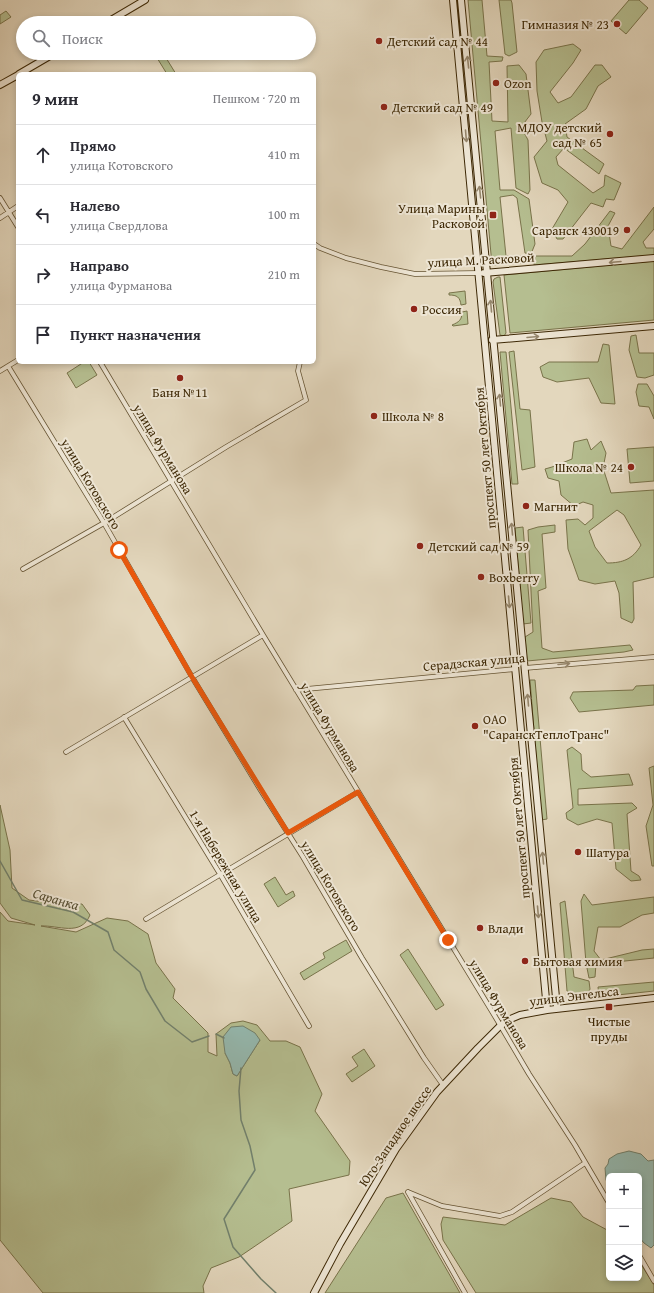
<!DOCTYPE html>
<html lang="ru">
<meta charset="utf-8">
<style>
:root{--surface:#fff;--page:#f2f2f3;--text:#2b2b33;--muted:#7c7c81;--line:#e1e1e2}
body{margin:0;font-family:"Gentium Book Plus",serif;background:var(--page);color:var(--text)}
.controls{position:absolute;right:12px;bottom:12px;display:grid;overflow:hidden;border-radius:6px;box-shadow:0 2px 6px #0003}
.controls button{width:36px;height:36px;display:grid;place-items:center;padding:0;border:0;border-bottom:1px solid var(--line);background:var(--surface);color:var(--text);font:20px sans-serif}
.stop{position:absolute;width:12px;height:12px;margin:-9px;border:3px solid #ea580c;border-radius:50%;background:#fff}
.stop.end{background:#ea580c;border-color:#fff;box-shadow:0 1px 4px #0008}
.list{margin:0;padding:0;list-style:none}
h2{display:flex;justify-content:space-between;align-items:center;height:52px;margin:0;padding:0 16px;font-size:17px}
h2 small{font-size:13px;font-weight:400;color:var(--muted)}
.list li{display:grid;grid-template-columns:26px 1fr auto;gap:12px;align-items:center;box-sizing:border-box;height:60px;padding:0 16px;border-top:1px solid var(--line)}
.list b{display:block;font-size:15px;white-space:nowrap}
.list p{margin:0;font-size:13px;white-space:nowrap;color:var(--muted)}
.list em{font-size:13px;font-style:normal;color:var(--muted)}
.icon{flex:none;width:22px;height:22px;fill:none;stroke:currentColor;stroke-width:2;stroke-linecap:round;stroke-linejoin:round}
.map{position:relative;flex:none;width:654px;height:1293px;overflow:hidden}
.search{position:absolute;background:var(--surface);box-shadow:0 2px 6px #0003;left:16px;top:16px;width:300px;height:44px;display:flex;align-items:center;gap:10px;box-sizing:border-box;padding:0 14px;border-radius:22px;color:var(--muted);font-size:15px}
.panel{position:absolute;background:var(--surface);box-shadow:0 2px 6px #0003;left:16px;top:72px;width:300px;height:292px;border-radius:6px}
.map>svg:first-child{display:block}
.green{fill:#b5be90;stroke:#79734a;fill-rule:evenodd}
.water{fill:#95bab1;stroke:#72806c}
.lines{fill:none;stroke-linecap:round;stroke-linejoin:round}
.stream{stroke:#72806c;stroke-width:1.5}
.street-casing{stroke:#665433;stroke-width:5.5}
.secondary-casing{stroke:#3d2805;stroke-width:8}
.street{stroke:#ede5d4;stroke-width:4}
.secondary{stroke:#ede5d4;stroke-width:6}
.oneway{stroke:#95866c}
.route{stroke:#ea580c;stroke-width:5}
.poi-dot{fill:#8f2418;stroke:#ede5d4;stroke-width:1.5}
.labels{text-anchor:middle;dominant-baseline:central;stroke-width:4;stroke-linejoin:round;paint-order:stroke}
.poi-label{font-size:13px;fill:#3d2805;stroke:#ede5d4;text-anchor:start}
.street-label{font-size:13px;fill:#3d2805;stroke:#ede5d4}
.water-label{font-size:14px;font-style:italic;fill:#534c30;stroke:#ede5d4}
</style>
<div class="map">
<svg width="654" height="1293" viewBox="0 0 654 1293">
<rect width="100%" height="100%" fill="#e3d7bd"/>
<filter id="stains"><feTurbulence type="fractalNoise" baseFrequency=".005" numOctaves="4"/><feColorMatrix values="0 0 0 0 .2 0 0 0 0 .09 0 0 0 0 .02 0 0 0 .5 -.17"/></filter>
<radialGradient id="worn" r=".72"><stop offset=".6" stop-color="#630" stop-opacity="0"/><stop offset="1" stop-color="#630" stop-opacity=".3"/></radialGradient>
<!-- green -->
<path class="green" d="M468 0H482L487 56 503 57 502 61 489 62 492 121 508 122 507 66 519 65 526 74 531 114 521 127 528 140 530 190 528 194 516 188 511 128 495 131 500 190H514L529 199 535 244 531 254 525 253 517 198 513 195 500 197 506 256H524L525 263 492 265Z
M499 0H511L512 3 517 52 509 56 505 54Z
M629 0H639L648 8 626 34 611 21Z
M6 11 11 17 0 24V15Z
M573 44 581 50 573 63 550 92 558 103 571 97 595 65H602L611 77 598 86 586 109 565 124 567 137 604 164 599 174 564 148 556 157 558 165 593 193 604 186 605 175 621 183 614 200 606 199 603 207 591 203 563 239H557L552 229 568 202 558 190 542 183 534 157 547 141 542 122 537 91 536 62 544 50Z
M154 53H163L176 74H167Z
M654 207V229L643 242 646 248H654V255L534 265 535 256H572L585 244 610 211 615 213 608 226 611 246 622 249Z
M654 261V320L510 333 504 275Z
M498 277H500L506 333 504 336 500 335 493 282 494 279Z
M465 291 466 304 461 305C460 297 457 295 449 295V293Z
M467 311 468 324 453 326 452 325C459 322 462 320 462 312Z
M636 335 639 353H654V375L645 378 637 377 629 350 631 336Z
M603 344 609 345 615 404 601 403 589 378 557 382 543 377 540 367 549 362H598Z
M514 351 520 409 530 410 535 467 522 470 509 352Z
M500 352H506L518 484H512Z
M84 362H89L97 375 76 388 67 373Z
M638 384H647L654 396V419L649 407 639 406 636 392Z
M587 439 591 450 601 441 606 453 603 468 611 493 654 490V577L633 582 634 619 632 623 621 618 619 593 615 581 595 584 579 580 568 549 566 520 578 519 585 525 593 518V505L583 502 574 506 561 495 559 481 548 478 545 469 552 467 572 459 574 442ZM617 510 624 515 641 545C633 559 623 563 607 563L595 547 589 531Z
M654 447V481L630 483 627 449Z
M555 525V532L542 534 546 588 538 591 542 648 553 652 630 645 633 650 624 652 527 661 525 637 533 632 528 530 538 527Z
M523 527 531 623 523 624 515 528Z
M530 680H535L547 819 541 820Z
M654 685V705L579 712 570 698 573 692 633 690 636 686Z
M572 747 581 754 582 770 591 777 629 774 633 785 578 789V805L632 803 637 808 627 814 631 871 639 876 641 880 631 881 616 869 612 823 597 819 578 825 567 819 566 813 573 808 567 750Z
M654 766V866H652L646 826 653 805 649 768Z
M0 805 10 850 12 888 29 900 60 904H82L90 915C81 937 58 925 41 926L76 932 107 918 128 921 148 934 156 963 175 989 173 998 208 1033V1052L217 1056 216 1034 231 1023 243 1021 257 1025 270 1041H286L300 1047 322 1094 315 1111 350 1161 349 1175 289 1189 292 1221 239 1257 211 1268 203 1286 204 1293H43L0 1240V912L8 921 35 925 11 918 0 903ZM260 1040 237 1076 233 1074 230 1063 225 1053Z
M275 877 286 895 293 891 295 896 278 907 264 884Z
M584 894 592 905 654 897V913L642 915 620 927H598L594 951 601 960 642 950 654 949V958L596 964 595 977 589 978 586 963 581 901Z
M565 901 574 977 589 981 590 989 588 994 575 995 567 991 560 903Z
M346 940 352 951 304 980 300 973 325 958 323 953Z
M408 949 444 1005 436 1010 400 955Z
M654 982V991L599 997 598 987Z
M364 1049 375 1066 352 1082 346 1074 358 1066 352 1057Z
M403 1193 460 1293H325L386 1198Z
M551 1198 571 1202 583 1217 609 1231V1278H639V1261L654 1285V1293H476L443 1240 441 1224 443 1217 505 1225Z"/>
<!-- water -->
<path class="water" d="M243 1026 255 1033 260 1040 237 1076 233 1074 230 1063 225 1053 223 1037 231 1027Z
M629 1151 641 1154 648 1161 654 1160V1245L651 1248 644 1243 639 1237V1176H609V1185L606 1180 605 1168 608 1164 609 1159 617 1154Z"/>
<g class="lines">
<!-- stream -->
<path class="stream" d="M0 861 22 900 73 912 108 932 114 950 140 972 146 989 165 1021 192 1042 209 1036
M216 1034 224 1038
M241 1068 239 1091 241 1120 250 1146 255 1170 224 1219 233 1247 261 1279 276 1293"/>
<!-- street casing -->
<g class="street-casing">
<path id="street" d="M0 198 18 227
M0 218 18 206
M314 244 320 248 346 258 381 267 415 274 479 273
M100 362 263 635 496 1018 529 1074 575 1145 609 1203
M8 366 104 523 192 677 260 789 303 857 362 958 424 1058 443 1085
M0 371 18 360
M23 569 104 523 226 447 306 400 298 371 300 362
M525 668 654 657
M296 690 515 669
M124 717 220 874 309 1026
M66 752 263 635
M146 919 358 792
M408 1192 442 1206 500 1216 512 1212 585 1163
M408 1192 465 1293
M639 1255 654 1281"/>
</g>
<!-- secondary casing -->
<g class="secondary-casing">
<path id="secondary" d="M453 0 547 1010
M461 0 557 1008
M106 23 145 0
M19 74 55 53
M0 85 18 75
M484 273 654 258
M492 340 654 326
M314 1293 340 1244 396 1149 437 1092 478 1048 500 1026 508 1020 520 1015 547 1010 654 998"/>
</g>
<!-- street -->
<use href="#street" class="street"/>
<!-- secondary -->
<use href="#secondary" class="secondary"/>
</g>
<!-- one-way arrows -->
<defs><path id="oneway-shaft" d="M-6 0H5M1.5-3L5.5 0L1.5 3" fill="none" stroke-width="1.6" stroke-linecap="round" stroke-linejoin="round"/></defs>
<g class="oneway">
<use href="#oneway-shaft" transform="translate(468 62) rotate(-96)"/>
<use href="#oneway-shaft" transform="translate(466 136) rotate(85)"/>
<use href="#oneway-shaft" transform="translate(480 192) rotate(-96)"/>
<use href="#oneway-shaft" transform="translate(615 262) rotate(175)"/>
<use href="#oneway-shaft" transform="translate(491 306) rotate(-95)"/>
<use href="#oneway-shaft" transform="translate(533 337) rotate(-5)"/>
<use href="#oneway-shaft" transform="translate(500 400) rotate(-95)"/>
<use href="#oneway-shaft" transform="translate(512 529) rotate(-95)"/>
<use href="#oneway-shaft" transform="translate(509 602) rotate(85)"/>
<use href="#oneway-shaft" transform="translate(564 664) rotate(-5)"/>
<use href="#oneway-shaft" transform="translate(528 700) rotate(-95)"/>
<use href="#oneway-shaft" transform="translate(543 858) rotate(-95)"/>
<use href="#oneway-shaft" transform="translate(538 912) rotate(85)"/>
</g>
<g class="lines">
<!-- route -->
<path class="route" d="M119 550 192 677 288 833 358 792 448 940"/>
</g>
<!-- markers -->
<g class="poi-dot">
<circle cx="617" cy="24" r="4"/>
<circle cx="379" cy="41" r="4"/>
<circle cx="496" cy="83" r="4"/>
<circle cx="384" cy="107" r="4"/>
<circle cx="610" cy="134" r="4"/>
<rect x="489" y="211" width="8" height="8" rx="2"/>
<circle cx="627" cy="230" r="4"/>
<circle cx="414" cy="309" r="4"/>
<circle cx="180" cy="378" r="4"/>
<circle cx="374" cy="416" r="4"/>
<circle cx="631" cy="467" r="4"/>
<circle cx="526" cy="506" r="4"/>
<circle cx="420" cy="546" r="4"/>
<circle cx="481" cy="577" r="4"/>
<circle cx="475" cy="726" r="4"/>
<circle cx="578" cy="852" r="4"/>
<circle cx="480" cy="928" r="4"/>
<circle cx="525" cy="961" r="4"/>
<rect x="605" y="1003" width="8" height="8" rx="2"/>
</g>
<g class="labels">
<!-- poi labels -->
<g class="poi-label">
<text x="609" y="24" text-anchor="end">Гимназия № 23</text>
<text x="387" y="41">Детский сад № 44</text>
<text x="504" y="83">Ozon</text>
<text x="392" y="107">Детский сад № 49</text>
<text x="602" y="127" text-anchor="end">МДОУ детский<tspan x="602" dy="15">сад № 65</tspan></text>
<text x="485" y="208" text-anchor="end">Улица Марины<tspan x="485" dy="15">Расковой</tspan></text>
<text x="619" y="230" text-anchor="end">Саранск 430019</text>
<text x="422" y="309">Россия</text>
<text x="180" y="392" text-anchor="middle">Баня №11</text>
<text x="382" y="416">Школа № 8</text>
<text x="623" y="467" text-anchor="end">Школа № 24</text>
<text x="534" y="506">Магнит</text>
<text x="428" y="546">Детский сад № 59</text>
<text x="489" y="577">Boxberry</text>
<text x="483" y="719">ОАО<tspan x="483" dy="15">"СаранскТеплоТранс"</tspan></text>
<text x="586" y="852">Шатура</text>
<text x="488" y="928">Влади</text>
<text x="533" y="961">Бытовая химия</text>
<text x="609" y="1021" text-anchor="middle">Чистые<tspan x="609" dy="15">пруды</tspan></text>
</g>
<!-- street labels -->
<g class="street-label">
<text transform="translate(481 260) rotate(-3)">улица М. Расковой</text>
<text transform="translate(163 449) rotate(59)">улица Фурманова</text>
<text transform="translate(485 458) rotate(-95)">проспект 50 лет Октября</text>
<text transform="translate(91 484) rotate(59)">улица Котовского</text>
<text transform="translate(474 662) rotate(-5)">Серадзская улица</text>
<text transform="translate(330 727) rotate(59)">улица Фурманова</text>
<text transform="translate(519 828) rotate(-95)">проспект 50 лет Октября</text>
<text transform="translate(226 866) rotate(59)">1-я Набережная улица</text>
<text transform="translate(331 886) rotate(59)">улица Котовского</text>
<text transform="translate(574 996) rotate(-7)">улица Энгельса</text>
<text transform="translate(499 1004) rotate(59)">улица Фурманова</text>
<text transform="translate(395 1136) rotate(-56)">Юго-Западное шоссе</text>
</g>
<!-- water labels -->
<g class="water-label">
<text transform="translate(56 899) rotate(16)">Саранка</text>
</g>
</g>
<rect width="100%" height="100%" filter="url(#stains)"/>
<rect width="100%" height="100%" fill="url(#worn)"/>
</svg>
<div class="controls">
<button>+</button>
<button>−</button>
<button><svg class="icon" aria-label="layers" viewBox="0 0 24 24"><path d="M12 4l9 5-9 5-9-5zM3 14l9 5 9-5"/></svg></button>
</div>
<div class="stop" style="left:119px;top:550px"></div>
<div class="stop end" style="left:448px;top:940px"></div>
<div class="search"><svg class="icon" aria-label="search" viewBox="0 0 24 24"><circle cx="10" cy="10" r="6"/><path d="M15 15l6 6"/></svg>Поиск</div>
<section class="panel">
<h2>9 мин<small>Пешком · 720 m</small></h2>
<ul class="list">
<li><svg class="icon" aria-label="ahead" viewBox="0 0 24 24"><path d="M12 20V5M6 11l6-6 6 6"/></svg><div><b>Прямо</b><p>улица Котовского</p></div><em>410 m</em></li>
<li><svg class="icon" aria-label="left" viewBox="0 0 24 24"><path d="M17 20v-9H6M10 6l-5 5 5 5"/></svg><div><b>Налево</b><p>улица Свердлова</p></div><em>100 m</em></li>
<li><svg class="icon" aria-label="right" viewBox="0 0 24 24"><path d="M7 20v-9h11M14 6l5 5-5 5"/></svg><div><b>Направо</b><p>улица Фурманова</p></div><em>210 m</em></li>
<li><svg class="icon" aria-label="arrive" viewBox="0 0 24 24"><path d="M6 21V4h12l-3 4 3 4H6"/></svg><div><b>Пункт назначения</b></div></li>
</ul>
</section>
</div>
